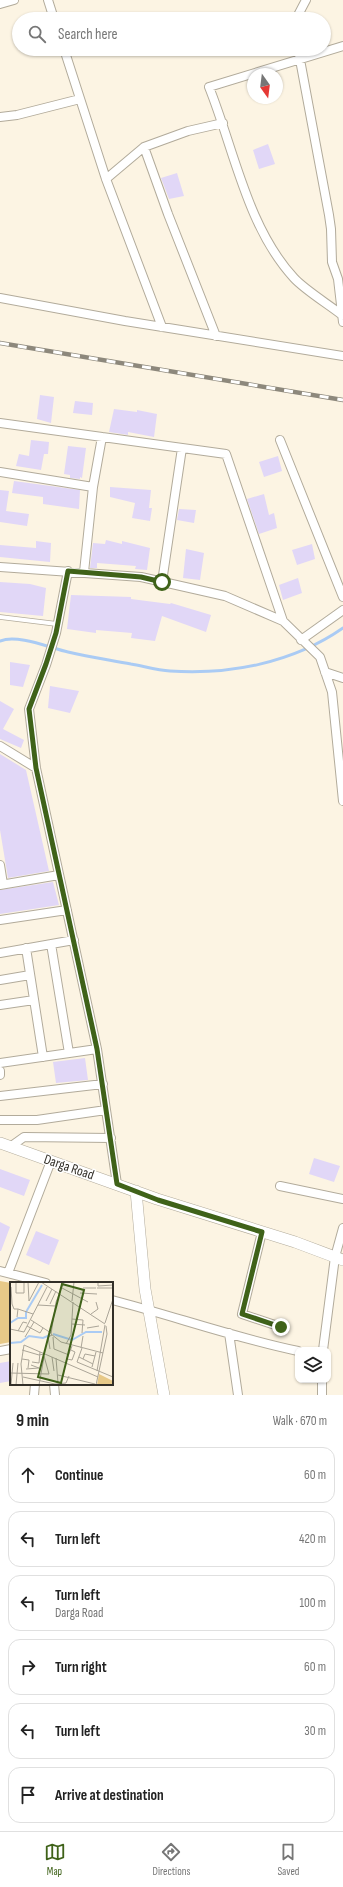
<!DOCTYPE html>
<meta charset="utf-8">
<style>
:root{--surface:#fff;--page:#f2f2f2;--text:#222;--muted:#767676;--line:#e0e0e0;--accent:#3f6219}
body{margin:0;font-family:"Sofia Sans Condensed",sans-serif;background:var(--page);color:var(--text)}
.controls{position:absolute;right:12px;bottom:12px;display:grid;overflow:hidden;border-radius:8px;box-shadow:0 1px 3px #0004}
.controls button{width:36px;height:36px;display:grid;place-items:center;padding:0;border:0;border-bottom:1px solid var(--line);background:var(--surface);color:var(--text);font:20px sans-serif}
.compass{position:absolute;left:247px;top:68px;width:36px;height:36px;border-radius:50%;background:var(--surface);box-shadow:0 1px 3px #0004;rotate:166deg}
.stop{position:absolute;width:12px;height:12px;margin:-9px;border:3px solid #3f6219;border-radius:50%;background:#fff}
.stop.end{background:#3f6219;border-color:#fff;box-shadow:0 1px 4px #0008}
.list{margin:0;padding:0;list-style:none}
h2{display:flex;justify-content:space-between;align-items:center;height:52px;margin:0;padding:0 16px;font-size:17px}
h2 small{font-size:13px;font-weight:400;color:var(--muted)}
.list li{display:grid;grid-template-columns:26px 1fr auto;gap:12px;align-items:center;box-sizing:border-box;height:56px;margin:0 8px 8px;padding:0 8px;border:1px solid var(--line);border-radius:12px}
.list b{display:block;font-size:15px;white-space:nowrap}
.list p{margin:0;font-size:13px;white-space:nowrap;color:var(--muted)}
.list em{font-size:13px;font-style:normal;color:var(--muted)}
.icon{flex:none;width:22px;height:22px;fill:none;stroke:currentColor;stroke-width:2;stroke-linecap:round;stroke-linejoin:round}
.map{position:relative;flex:none;width:343px;height:1395px;overflow:hidden}
.search{position:absolute;background:var(--surface);box-shadow:0 1px 3px #0004;left:12px;right:12px;top:12px;height:44px;display:flex;align-items:center;gap:10px;box-sizing:border-box;padding:0 14px;border-radius:22px;color:var(--muted);font-size:15px}
.sheet{height:436px;background:var(--surface)}
nav{display:flex;justify-content:space-around;align-items:center;box-sizing:border-box;height:56px;border-top:1px solid var(--line);background:var(--surface);font-size:11px;color:var(--muted)}
nav a{display:grid;justify-items:center;gap:2px}
nav .on{color:var(--accent)}
.map>svg:first-child{display:block}
.green{fill:#e7c988}
.lines{fill:none;stroke-linecap:round;stroke-linejoin:round}
.stream{stroke:#aacbf4;stroke-width:3}
.building{fill:#e1d7f7}
.lane-casing{stroke:#b2ab9b;stroke-width:5.5}
.street-casing{stroke:#b2ab9b;stroke-width:10}
.secondary-casing{stroke:#b2ab9b;stroke-width:12}
.lane{stroke:#fff;stroke-width:4}
.street{stroke:#fff;stroke-width:8}
.secondary{stroke:#fff;stroke-width:11}
.rail-casing{stroke:#8d887c;stroke-width:4.5}
.rail{stroke:#fff;stroke-width:3;stroke-dasharray:9;stroke-linecap:butt}
.route{stroke:#3f6219;stroke-width:5}
.labels{text-anchor:middle;dominant-baseline:central;stroke-width:3;stroke-linejoin:round;paint-order:stroke}
.street-label{font-size:14px;fill:#322f28;stroke:#fff}
.inset-river{fill:none;stroke:#aacbf4;stroke-width:2}
.inset-road{fill:none;stroke:#aba598;stroke-width:1}
.view{fill:#3f6219;fill-opacity:0.15;stroke:#3f6219;stroke-width:2}
.inset-edge{fill:none;stroke:#322f28;stroke-width:2}
</style>
<div class="map">
<svg width="343" height="1395" viewBox="0 0 343 1395">
<rect width="100%" height="100%" fill="#fcf4e3"/>
<!-- green -->
<path class="green" d="M0 1281 11 1283V1342L0 1344Z"/>
<g class="lines">
<!-- stream -->
<path class="stream" d="M0 641C18 634 50 648 68 652 89 657 110 660 131 664 143 666 157 670 170 671 229 675 293 663 343 628"/>
</g>
<!-- building -->
<path class="building" d="M268 144 275 164 259 169 253 150Z
M177 173 184 196 169 199 161 178Z
M40 395 54 397 51 423 37 419Z
M75 401 93 403 92 415 73 413Z
M114 409 137 412V410L157 414 154 437 128 432V435L109 432Z
M31 440 49 442 48 454H44L41 470 16 466 19 454 29 456Z
M68 446 86 448 82 478 80 477V479L70 478V475L64 474Z
M278 456 282 471 264 477 259 462Z
M14 481 80 490 79 509 43 504V497L12 493Z
M110 487 151 490 149 508H152L150 521 132 518 135 503 110 497Z
M0 490 9 491 6 511 29 514 27 526 0 522Z
M264 494 269 515 274 513 277 528 259 534 247 499Z
M179 509 196 510 194 523 177 520Z
M106 540 122 544V541L150 548 147 570 135 569 136 566 97 563V568H90L93 543 105 544Z
M36 541 51 543 50 562 0 557V545L36 548Z
M312 544 315 559 297 565 292 550Z
M186 549 204 553 200 580 183 578Z
M298 578 302 593 283 600 279 585Z
M0 582 30 584 46 588 43 616 0 612Z
M71 595 131 597V599L170 604 171 603 211 615 206 632 162 616 155 641 131 638 132 633 96 630V633L67 629Z
M10 662 30 665 23 687 10 685Z
M50 686 79 691 70 713 48 708Z
M0 701 14 709 3 729 24 740 21 748 0 739Z
M0 754 26 770 49 871 8 878 0 830Z
M53 882 59 905 0 914V890Z
M85 1058 88 1080 56 1083 53 1062Z
M314 1158 340 1166 334 1182 309 1174Z
M0 1169 30 1180 24 1196 0 1187Z
M0 1222 10 1227 1 1251H0Z
M36 1231 59 1240 49 1265 26 1255Z
M11 1361V1381L0 1383V1363Z"/>
<g class="lines">
<!-- lane casing -->
<g class="lane-casing">
<path id="lane" d="M0 617 57 624"/>
</g>
<!-- street casing -->
<g class="street-casing">
<path id="street" d="M48 0 54 19
M0 4 14 0
M296 19 306 0
M64 49 106 179 162 327
M298 49 329 215 331 229 332 262 338 279 343 322
M0 117 17 115 80 99
M144 147 168 214 216 336
M106 179 144 147 188 131 223 123
M0 298 125 321 343 356
M342 315C328 304 305 290 294 278 247 227 234 149 209 87L343 46
M0 423 226 454 283 621
M280 440 343 597
M0 472 93 487
M0 567 141 577 225 596 283 621 320 657 332 692 343 801
M68 571 56 633 46 665 29 709 36 768 97 1049 117 1184
M84 572 93 487 102 437
M162 582 182 448
M301 640 343 610
M325 672 343 678
M0 746 36 768
M0 865 3 884
M0 885 59 875
M0 920 67 910
M51 944 69 1053
M26 948 43 1057
M0 953 74 940
M0 980 30 975
M0 1005 34 1000
M0 1063 97 1049
M0 1071V1075
M0 1096 103 1084
M0 1120H37L106 1110
M10 1147 24 1137 111 1138
M280 1186 343 1199
M262 1232 242 1314 281 1327
M0 1271 46 1283
M8 1273 51 1161
M112 1300C174 1316 235 1338 298 1351
M229 1333 238 1395
M323 1350 335 1257 343 1228
M0 1351 11 1349
M54 1384 55 1395
M34 1395 35 1384
M322 1395V1380"/>
</g>
<!-- secondary casing -->
<g class="secondary-casing">
<path id="secondary" d="M0 1143 157 1199 295 1242 343 1260
M136 1191 145 1289 164 1395"/>
</g>
<!-- lane -->
<use href="#lane" class="lane"/>
<!-- street -->
<use href="#street" class="street"/>
<!-- secondary -->
<use href="#secondary" class="secondary"/>
<!-- rail casing -->
<g class="rail-casing">
<path id="rail" d="M0 343 343 400"/>
</g>
<!-- rail -->
<use href="#rail" class="rail"/>
</g>
<g class="lines">
<!-- route -->
<path class="route" d="M162 582 141 577 68 571 56 633 46 664 29 709 36 768 97 1049 117 1184 158 1200 262 1232 242 1314 281 1327"/>
</g>
<g class="labels">
<!-- street labels -->
<g class="street-label">
<text transform="translate(69 1167) rotate(19)">Darga Road</text>
</g>
</g>
<!-- overview -->
<g transform="translate(10 1282)">
<rect width="103" height="103" fill="#fcf4e3"/>
<path d="M89 92 103 99V103H87Z" fill="#e7c988"/>
<path class="inset-river" d="M0 41 8 36H16V30L32 3M43 52 62 58 76 50H92M0 61 11 60 19 54 33 56 40 53"/>
<path class="inset-road" d="M6 0V11H14V0M18 0 19 19M31 0 95 42M54 0 46 20 41 52 51 60 93 71M88 0V4L103 3M1 5 2 22 4 27H8L7 35M52 6 78 20M73 6H86M87 6H103M70 11 87 12M19 19 29 0M36 19 42 7M62 19 64 0M40 22 46 9M28 23 45 24M8 27 23 32M81 32 88 27 86 20M62 37 73 38 72 51M21 38 41 51M95 41 103 17M62 42 75 43M17 44 30 51 33 46M77 46 89 44M0 47 14 50 37 5M8 49 13 40 17 41M15 55 24 40M43 55 44 67 59 73M56 62 61 53 63 20M71 66 73 54M72 66 67 80 103 95M40 67 38 55 42 53M12 68 29 73 34 72M61 68 65 70 62 78 57 77 62 64M42 75 44 89M69 75 83 82M46 76 48 101M12 77 19 78 18 86M73 77 75 72 85 74M22 80 29 81 30 70M82 85 86 70M16 87 29 86 21 83M87 89 95 43M0 91 39 92 34 74M48 93 85 102M13 95 45 102 56 101 59 94M1 103 3 81M6 103 8 81M13 103 11 82 14 63 88 95M29 103 34 75M86 103 97 52 96 44"/>
<path class="view" d="M52 2 74 8 51 101 28 95Z"/>
<rect width="103" height="103" class="inset-edge"/>
</g>
</svg>
<div class="controls">
<button><svg class="icon" aria-label="layers" viewBox="0 0 24 24"><path d="M12 4l9 5-9 5-9-5zM3 14l9 5 9-5"/></svg></button>
</div>
<svg class="compass" viewBox="-18 -18 36 36"><path d="M0-13l5 13h-10z" fill="#e53935"/><path d="M0 13l5-13h-10z" fill="#767676"/></svg>
<div class="stop" style="left:162px;top:582px"></div>
<div class="stop end" style="left:281px;top:1327px"></div>
<div class="search"><svg class="icon" aria-label="search" viewBox="0 0 24 24"><circle cx="10" cy="10" r="6"/><path d="M15 15l6 6"/></svg>Search here</div>
</div>
<section class="sheet">
<h2>9 min<small>Walk · 670 m</small></h2>
<ul class="list">
<li><svg class="icon" aria-label="ahead" viewBox="0 0 24 24"><path d="M12 20V5M6 11l6-6 6 6"/></svg><div><b>Continue</b></div><em>60 m</em></li>
<li><svg class="icon" aria-label="left" viewBox="0 0 24 24"><path d="M17 20v-9H6M10 6l-5 5 5 5"/></svg><div><b>Turn left</b></div><em>420 m</em></li>
<li><svg class="icon" aria-label="left" viewBox="0 0 24 24"><path d="M17 20v-9H6M10 6l-5 5 5 5"/></svg><div><b>Turn left</b><p>Darga Road</p></div><em>100 m</em></li>
<li><svg class="icon" aria-label="right" viewBox="0 0 24 24"><path d="M7 20v-9h11M14 6l5 5-5 5"/></svg><div><b>Turn right</b></div><em>60 m</em></li>
<li><svg class="icon" aria-label="left" viewBox="0 0 24 24"><path d="M17 20v-9H6M10 6l-5 5 5 5"/></svg><div><b>Turn left</b></div><em>30 m</em></li>
<li><svg class="icon" aria-label="arrive" viewBox="0 0 24 24"><path d="M6 21V4h12l-3 4 3 4H6"/></svg><div><b>Arrive at destination</b></div></li>
</ul>
</section>
<nav>
<a class="on"><svg class="icon" aria-label="map" viewBox="0 0 24 24"><path d="M3 6l6-2 6 2 6-2v14l-6 2-6-2-6 2zM9 4v14M15 6v14"/></svg>Map</a>
<a><svg class="icon" aria-label="directions" viewBox="0 0 24 24"><path d="M12 3l9 9-9 9-9-9zM9 14v-3h6M13 9l2 2-2 2"/></svg>Directions</a>
<a><svg class="icon" aria-label="saved" viewBox="0 0 24 24"><path d="M7 4h10v16l-5-4-5 4z"/></svg>Saved</a>
</nav>
